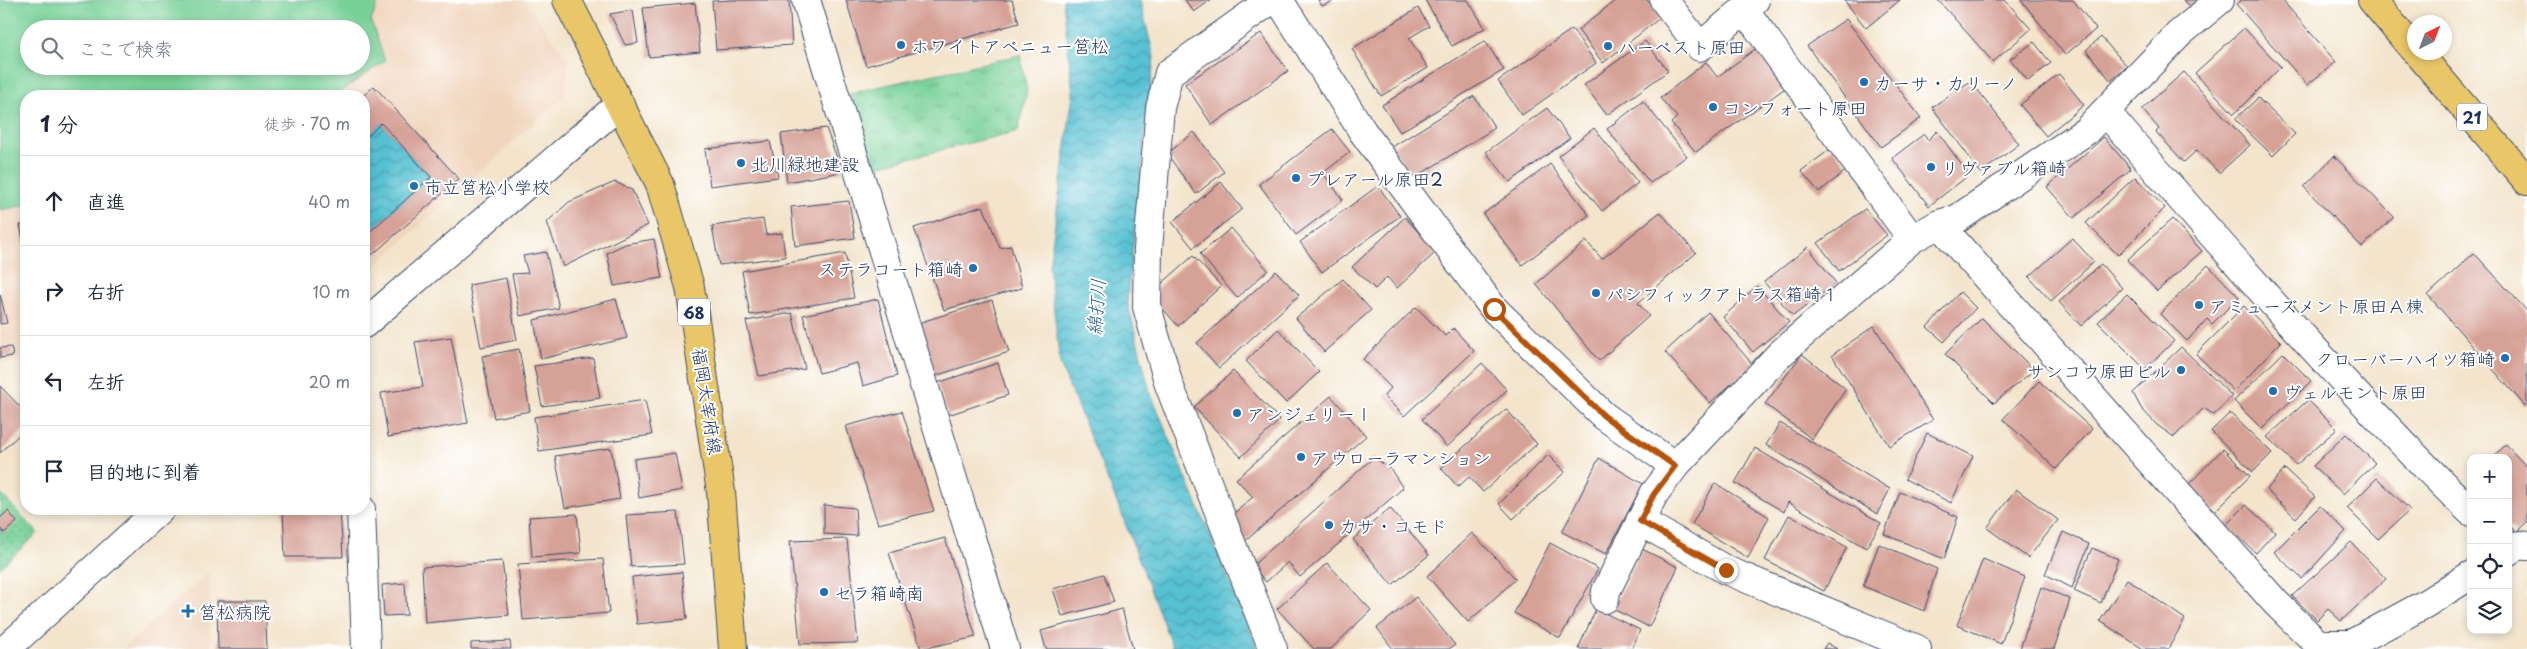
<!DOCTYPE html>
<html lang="ja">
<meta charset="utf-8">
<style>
:root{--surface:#fff;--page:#f2f2f3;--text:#1f2937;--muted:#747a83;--line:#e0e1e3}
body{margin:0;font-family:"Playpen Sans","Klee One",sans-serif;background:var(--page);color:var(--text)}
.controls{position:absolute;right:15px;bottom:15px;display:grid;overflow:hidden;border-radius:10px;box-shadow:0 2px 8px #0003}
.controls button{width:45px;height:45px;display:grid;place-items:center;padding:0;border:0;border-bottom:1px solid var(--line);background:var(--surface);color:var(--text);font:25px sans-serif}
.compass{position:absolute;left:2407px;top:15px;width:45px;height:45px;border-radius:50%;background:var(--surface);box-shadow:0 2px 8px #0003;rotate:42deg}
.stop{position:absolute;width:15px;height:15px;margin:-11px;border:4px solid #b45309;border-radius:50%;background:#fff}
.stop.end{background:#b45309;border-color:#fff;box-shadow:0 1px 5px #0008}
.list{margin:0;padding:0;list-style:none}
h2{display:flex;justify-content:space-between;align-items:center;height:65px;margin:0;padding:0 20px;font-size:21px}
h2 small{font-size:16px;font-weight:400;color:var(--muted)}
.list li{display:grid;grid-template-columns:32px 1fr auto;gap:15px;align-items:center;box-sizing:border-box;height:90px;padding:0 20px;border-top:1px solid var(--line)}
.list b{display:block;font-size:19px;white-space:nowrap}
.list em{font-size:16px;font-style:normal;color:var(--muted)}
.icon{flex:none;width:28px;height:28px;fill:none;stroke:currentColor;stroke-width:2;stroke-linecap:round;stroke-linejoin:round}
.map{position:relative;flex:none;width:2527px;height:649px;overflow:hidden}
.search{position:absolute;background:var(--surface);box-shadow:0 2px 8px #0003;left:20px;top:20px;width:350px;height:55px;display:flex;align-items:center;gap:12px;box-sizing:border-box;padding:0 18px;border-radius:28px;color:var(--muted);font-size:19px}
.panel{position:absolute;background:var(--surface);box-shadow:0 2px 8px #0003;left:20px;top:90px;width:350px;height:425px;border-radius:20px}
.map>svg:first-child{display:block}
.built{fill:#f1d5bd;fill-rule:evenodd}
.grass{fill:url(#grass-tufts);stroke:#49807a}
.park{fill:url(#park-dots);stroke:#49807a}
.pitch{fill:#77d096;stroke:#49807a;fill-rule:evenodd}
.water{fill:url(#water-waves);stroke:#397898}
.building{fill:#d6a196}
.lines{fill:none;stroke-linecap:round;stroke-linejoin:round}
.minor-casing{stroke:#3b4a6e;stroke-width:30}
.tertiary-casing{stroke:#3b4a6e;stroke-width:30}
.primary-casing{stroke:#3b4a6e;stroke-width:30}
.minor{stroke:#fff;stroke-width:28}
.tertiary{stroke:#fff;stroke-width:28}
.primary{stroke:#e9c769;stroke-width:28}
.route{stroke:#b45309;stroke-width:6}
.poi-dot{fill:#1f6fb2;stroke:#fff;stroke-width:2}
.labels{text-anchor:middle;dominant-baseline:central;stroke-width:4;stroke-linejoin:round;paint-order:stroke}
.shield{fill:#fff;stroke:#5f6d8e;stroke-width:1}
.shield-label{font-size:16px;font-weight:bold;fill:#1b2f5e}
.poi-label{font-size:18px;fill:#1b2f5e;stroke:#fff;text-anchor:start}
.street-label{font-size:18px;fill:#1b2f5e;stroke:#fff}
.water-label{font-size:19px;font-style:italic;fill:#306287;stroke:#fff}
</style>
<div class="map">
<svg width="2527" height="649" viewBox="0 0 2527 649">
<defs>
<pattern id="grass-tufts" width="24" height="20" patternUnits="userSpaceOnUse" patternTransform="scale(1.25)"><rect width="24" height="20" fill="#77d096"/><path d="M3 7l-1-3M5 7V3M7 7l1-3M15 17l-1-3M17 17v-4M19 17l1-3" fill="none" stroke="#61a97e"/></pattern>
<pattern id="park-dots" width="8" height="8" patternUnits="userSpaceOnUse" patternTransform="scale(1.25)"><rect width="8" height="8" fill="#77d096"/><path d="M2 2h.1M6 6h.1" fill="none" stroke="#61a97e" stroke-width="1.8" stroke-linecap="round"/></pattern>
<pattern id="water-waves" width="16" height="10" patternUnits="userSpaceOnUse" patternTransform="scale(1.25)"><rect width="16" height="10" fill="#57c1d2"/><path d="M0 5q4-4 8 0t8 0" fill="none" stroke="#479dae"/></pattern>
</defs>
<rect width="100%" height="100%" fill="#fff"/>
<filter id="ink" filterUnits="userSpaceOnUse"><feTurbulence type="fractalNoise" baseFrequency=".02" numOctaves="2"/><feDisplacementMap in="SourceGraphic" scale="10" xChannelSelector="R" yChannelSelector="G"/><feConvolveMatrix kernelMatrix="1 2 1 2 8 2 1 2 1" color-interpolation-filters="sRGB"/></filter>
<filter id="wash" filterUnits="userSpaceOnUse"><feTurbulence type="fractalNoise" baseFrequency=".0096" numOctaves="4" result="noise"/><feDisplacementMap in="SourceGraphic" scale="20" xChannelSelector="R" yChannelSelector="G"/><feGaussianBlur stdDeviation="1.12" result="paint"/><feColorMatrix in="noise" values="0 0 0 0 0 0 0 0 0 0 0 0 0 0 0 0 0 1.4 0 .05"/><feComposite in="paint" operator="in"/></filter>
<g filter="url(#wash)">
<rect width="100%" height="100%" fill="#f3e4cb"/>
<!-- built -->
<path class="built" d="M0 0H524L569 60 564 96 364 276V96H26V360L0 364ZM29 29H361V66H29Z
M209 572 211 649H122Z"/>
<!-- grass -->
<path class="grass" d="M1020 55 1027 91 1018 131 873 167 851 93Z"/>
<!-- park -->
<path class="park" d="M0 493 38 533 0 568Z"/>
<!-- pitch -->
<path class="pitch" d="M0 0H379L371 21 385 61 334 96H26V205L0 210ZM29 29H361V66H29Z"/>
<!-- water -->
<path class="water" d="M1063 0H1140L1154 57 1127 300 1150 392 1258 649H1173L1122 515 1060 364 1049 267 1073 94Z
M381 123 431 177 364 237V140Z"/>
<g id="blocks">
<!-- building -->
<path class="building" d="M730 0H789L792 45 716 50 712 1Z
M846 0H1012L1019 23 866 66Z
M1185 0H1211L1194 12Z
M1318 0H1335L1322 6Z
M1425 0H1468L1485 28 1452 46Z
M1616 0H1647L1661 17 1603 63 1578 30Z
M1844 0H1900L1866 28Z
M1938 0H2005L2031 29 1993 62Z
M2021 0H2073L2096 29 2065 55Z
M2183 0H2203L2192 10Z
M2241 0H2282L2336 62 2307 85 2236 4Z
M695 3 700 52 649 57 643 8Z
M1418 8 1429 26 1409 38 1428 68 1381 96 1352 49Z
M633 10 638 43 625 45 610 14Z
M1846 19 1921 118 1881 147 1807 46Z
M2244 28 2281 67 2234 114 2195 73Z
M1572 29 1596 63 1522 115 1498 81Z
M1261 33 1288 71 1212 125 1185 84Z
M2101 37 2127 66 2111 81 2086 50Z
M1485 41 1504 70 1400 132 1382 105Z
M1645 41 1668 71 1607 115 1584 85Z
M2034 42 2051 63 2028 81 2010 59Z
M1758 47 1788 86 1696 152 1671 123 1677 117 1660 98 1706 62 1717 77Z
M2184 72 2250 145 2219 173 2197 150 2184 162 2156 132 2159 129 2142 109Z
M2059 74 2084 105 2046 136 2020 105Z
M1971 81 2019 144 1981 173 1932 107Z
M374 86 459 179 364 262V237L431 177 381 123 364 140V95Z
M1474 96 1495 128 1414 178 1392 147Z
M2258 98 2295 134 2273 156 2235 119Z
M1643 101 1687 156 1650 183 1607 129Z
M1547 108 1570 138 1510 182 1486 152Z
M826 128 842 172 787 182 781 134Z
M1594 128 1638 183 1602 211 1558 156Z
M1332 129 1350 152 1323 173 1343 200 1296 235 1259 184Z
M1937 131 1969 175 1929 206 1892 158 1924 134 1928 140Z
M1194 132 1224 172 1196 194 1167 154Z
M2104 137 2131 169 2074 218 2047 187Z
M770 141 778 177 710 186 705 149Z
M1832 148 1849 168 1819 192 1801 171Z
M2334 156 2394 217 2362 247 2304 187Z
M1550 164 1589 215 1522 265 1483 214Z
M2135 177 2165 208 2118 255 2086 223Z
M615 182 632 190 648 225 563 267 547 222 569 202Z
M1221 182 1242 209 1193 248 1172 222Z
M1378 186 1400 216 1322 272 1300 242Z
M849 201 855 238 795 246 791 207Z
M983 206 1000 248 1011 246 1022 288 944 310 914 228Z
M1865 209 1887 235 1839 271 1818 243Z
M1660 212 1696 253 1638 303 1649 316 1599 361 1536 284 1586 241 1602 259Z
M1405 217 1436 252 1397 288 1387 277 1375 289 1352 267Z
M763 219 766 235 782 233 785 257 719 265 712 226Z
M2172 219 2202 251 2157 291 2127 260Z
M26 224V247H25L20 225Z
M1231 228 1268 270 1237 298 1200 254Z
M2072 238 2094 262 2051 301 2029 277Z
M654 239 662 278 614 286 607 253 625 244Z
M1808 247 1836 283 1793 316 1764 282Z
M546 252 559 308 520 316 512 274 528 273 523 256Z
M845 253 854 298 750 315 742 271Z
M2474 253 2527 311V404L2525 406 2428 295Z
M1193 256 1221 286 1178 326 1150 294Z
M2101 264 2122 288 2081 326 2059 302Z
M2208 265 2239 297 2212 324 2207 319 2187 341 2160 314Z
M1276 271 1299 295 1219 368 1197 343Z
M506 278 517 340 481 347 469 285Z
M1343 279 1371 310 1324 352 1296 318Z
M1757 286 1789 322 1753 352 1723 317Z
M1960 292 1976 308 1944 342 1927 327Z
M0 294 7 323 0 324Z
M2127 294 2174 341 2145 369 2098 322Z
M616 299 627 338 541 359 534 320Z
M878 299 897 376 863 386 857 363 819 373 803 315Z
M992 300 1009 352 935 376 918 323Z
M2244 306 2281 342 2234 391 2196 354Z
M1416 307 1445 336 1453 328 1474 351 1404 416 1384 396 1391 388 1363 359Z
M1708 312 1753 365 1710 403 1665 352Z
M792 313 805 369 759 376 746 321Z
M1982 318 2034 370 1994 403 1945 354Z
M1874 326 1933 420 1889 446 1832 355Z
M1278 329 1319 372 1286 403 1246 361Z
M451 337 468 423 388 437 381 393 423 387 415 342Z
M11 347 13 356 0 358V348Z
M2181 347 2232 396 2214 415 2204 408 2174 437 2157 425 2141 408 2133 393Z
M519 349 530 411 494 418 482 356Z
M2283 353 2311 381 2262 429 2234 401Z
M1802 354 1846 389 1812 439 1765 404Z
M593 358 600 398 542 406 534 366Z
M998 363 1008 395 948 415 937 383Z
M1482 363 1507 390 1447 447 1422 419Z
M1233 371 1280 420 1241 457 1194 407Z
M2039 381 2092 429 2056 469 2003 419Z
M0 386 26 413V428L0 453Z
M1331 396 1366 436 1243 543 1224 522 1253 497 1236 479Z
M645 400 652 435 539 451 534 417Z
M2308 400 2337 429 2296 465 2267 437Z
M1506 409 1537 444 1483 492 1469 477 1458 487 1441 468Z
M902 411 934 511 878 524 846 426Z
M2230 413 2272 453 2253 472 2211 431Z
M1780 423 1890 489 1877 514 1766 445Z
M1927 433 1973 456 1951 503 1905 479Z
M2346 434 2375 463 2343 494 2313 466Z
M2506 445 2527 467V522L2516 532 2508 524V458H2491Z
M611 448 620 499 565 508 555 456Z
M1755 448 1881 523 1866 548 1788 502 1784 512 1735 483Z
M2223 449 2250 476 2215 511 2187 486Z
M675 453 682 490 639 498 634 459Z
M1548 455 1565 472 1513 519 1499 504Z
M1374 457 1391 470 1403 488 1300 577 1288 562 1266 582 1252 566Z
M1599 458 1643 484 1606 554 1562 532Z
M2285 469 2315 497 2296 518 2266 490Z
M2377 478 2410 510 2378 539 2347 508Z
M1715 483 1769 517 1748 558 1692 524Z
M2016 489 2058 520 2028 558 1987 528Z
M1900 492 1958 517 1944 559 1884 534Z
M824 505 855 508 857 536 824 534Z
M2246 505 2275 532 2256 553 2226 525Z
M2320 506 2346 531 2302 579 2274 552Z
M1390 508 1429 555 1392 585 1353 539Z
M283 509H340L343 557H285Z
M8 511 17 522 4 533 0 528V518Z
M678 512 684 564 631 567 626 515Z
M577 514 581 553 532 557 529 517Z
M1789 515 1847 547 1824 591 1765 560Z
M2063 532 2089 544 2072 588 2045 574Z
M1472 533 1516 579 1468 622 1427 576Z
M945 538 976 637 921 649 889 553Z
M847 539 858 643 800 644 790 541Z
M2351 542 2386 579 2341 621 2328 609 2317 620 2292 596Z
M1550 543 1598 569 1560 638 1514 613Z
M1879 544 1937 569 1924 611 1863 586Z
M2092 548 2118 559 2101 603 2074 591Z
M1642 549 1678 567 1649 627 1613 609Z
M603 559 609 613 523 620 518 564Z
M1983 559 2025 577 2001 644 1957 625Z
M502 561 509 615 425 623 422 567Z
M1327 563 1371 610 1331 649H1314L1277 609Z
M682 572 687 619 637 624 632 577Z
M1104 574 1114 602 1062 616 1053 589Z
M2127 579 2185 619 2168 649H2143L2100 621Z
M405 583 407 615 384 616 382 585Z
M2041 587 2070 599 2054 649H2020Z
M1416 597 1455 645 1449 649H1393L1377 628Z
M217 601H265L267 649H218Z
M1122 609 1133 649H1046L1041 631Z
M1596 609 1640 630 1632 649H1578Z
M510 641 511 649H471V643Z
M1827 643 1837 649H1823Z"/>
</g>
</g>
<g filter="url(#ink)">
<use href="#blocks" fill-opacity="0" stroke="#3b4a6e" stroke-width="1"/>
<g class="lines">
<!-- minor casing -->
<g class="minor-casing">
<path id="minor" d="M806 0 1005 649
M1271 0 1169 73 1160 108 1148 249 1147 307 1169 385 1273 649
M1279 0 1363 132 1494 309 1604 416 1675 466 1780 354 1912 239 1939 224 1957 219 2086 131 2179 34 2220 0
M1664 0 1700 47 1755 0
M1744 9 1912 239
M2105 111C2223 248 2342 386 2471 512
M1939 224 2276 603 2318 644H2351L2425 604 2471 575
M361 509 366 649
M1640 521 1726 570 1917 649
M2508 552 2519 545 2527 546
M1605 599 1606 591 1654 494 1675 466"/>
</g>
<!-- tertiary casing -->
<g class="tertiary-casing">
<path id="tertiary" d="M364 324 620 104
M6 649 160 509"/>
</g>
<!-- primary casing -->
<g class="primary-casing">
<path id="primary" d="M567 0 660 184 690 287 721 492 733 649
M2372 0 2414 50
M2417 52 2527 181"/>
</g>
<!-- minor -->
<use href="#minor" class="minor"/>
<!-- tertiary -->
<use href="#tertiary" class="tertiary"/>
<!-- primary -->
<use href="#primary" class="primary"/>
</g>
</g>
<g class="lines" filter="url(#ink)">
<!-- route -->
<path class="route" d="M1494 309 1604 416 1675 466 1654 494 1640 521 1726 570"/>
</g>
<!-- markers -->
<g class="poi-dot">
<circle cx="901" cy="45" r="5"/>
<circle cx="1608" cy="46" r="5"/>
<circle cx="1864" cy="82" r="5"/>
<circle cx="1713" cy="107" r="5"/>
<circle cx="741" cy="163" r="5"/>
<circle cx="1931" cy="167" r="5"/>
<circle cx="1296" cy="178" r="5"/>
<circle cx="414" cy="186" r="5"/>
<circle cx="973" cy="268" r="5"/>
<circle cx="1596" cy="293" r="5"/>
<circle cx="2199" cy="305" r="5"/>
<circle cx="2505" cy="358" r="5"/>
<circle cx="2181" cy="370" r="5"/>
<circle cx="2273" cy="391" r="5"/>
<circle cx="1237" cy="413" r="5"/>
<circle cx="1301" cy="457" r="5"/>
<circle cx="1329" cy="525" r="5"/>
<circle cx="824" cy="592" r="5"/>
<path d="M185.5 603.5h5v5h5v5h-5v5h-5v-5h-5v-5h5z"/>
</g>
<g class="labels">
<!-- shield labels -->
<g class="shield">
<rect x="2457" y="103.5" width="30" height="27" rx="4"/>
<rect x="678" y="298.5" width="32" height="27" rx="4"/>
</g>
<g class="shield-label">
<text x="2472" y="117">21</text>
<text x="694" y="312">68</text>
</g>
<!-- poi labels -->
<g class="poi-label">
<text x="911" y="45">ホワイトアベニュー筥松</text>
<text x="1618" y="46">ハーベスト原田</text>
<text x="1874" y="82">カーサ・カリーノ</text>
<text x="1723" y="107">コンフォート原田</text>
<text x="751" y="163">北川緑地建設</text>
<text x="1941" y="167">リヴァブル箱崎</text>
<text x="1306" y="178">プレアール原田2</text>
<text x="424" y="186">市立筥松小学校</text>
<text x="963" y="268" text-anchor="end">ステラコート箱崎</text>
<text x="1606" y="293">パシフィックアトラス箱崎１</text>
<text x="2209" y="305">アミューズメント原田Ａ棟</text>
<text x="2495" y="358" text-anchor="end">クローバーハイツ箱崎</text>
<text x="2171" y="370" text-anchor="end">サンコウ原田ビル</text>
<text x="2283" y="391">ヴェルモント原田</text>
<text x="1247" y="413">アンジェリーⅠ</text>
<text x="1311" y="457">アウローラマンション</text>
<text x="1339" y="525">カサ・コモド</text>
<text x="834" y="592">セラ箱崎南</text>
<text x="199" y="611">筥松病院</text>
</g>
<!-- street labels -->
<g class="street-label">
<text transform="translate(708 401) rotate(81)">福岡太宰府線</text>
</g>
<!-- water labels -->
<g class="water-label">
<text transform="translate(1095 307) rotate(-86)">綿打川</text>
</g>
</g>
</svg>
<div class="controls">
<button>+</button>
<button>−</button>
<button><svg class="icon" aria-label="locate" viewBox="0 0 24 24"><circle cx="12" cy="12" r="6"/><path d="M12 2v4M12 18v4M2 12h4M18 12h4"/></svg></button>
<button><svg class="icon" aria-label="layers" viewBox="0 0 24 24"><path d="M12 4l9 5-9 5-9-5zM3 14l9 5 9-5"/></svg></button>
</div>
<svg class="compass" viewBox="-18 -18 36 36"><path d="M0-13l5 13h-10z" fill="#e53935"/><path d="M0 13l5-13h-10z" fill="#747a83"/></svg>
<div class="stop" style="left:1494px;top:309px"></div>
<div class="stop end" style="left:1726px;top:570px"></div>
<div class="search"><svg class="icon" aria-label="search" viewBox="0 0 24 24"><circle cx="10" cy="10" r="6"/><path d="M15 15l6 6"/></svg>ここで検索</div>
<section class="panel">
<h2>1 分<small>徒歩 · 70 m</small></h2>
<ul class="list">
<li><svg class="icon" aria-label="ahead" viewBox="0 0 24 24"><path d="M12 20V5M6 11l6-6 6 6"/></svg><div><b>直進</b></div><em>40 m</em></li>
<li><svg class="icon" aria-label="right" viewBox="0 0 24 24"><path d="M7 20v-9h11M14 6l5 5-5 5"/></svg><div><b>右折</b></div><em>10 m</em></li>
<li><svg class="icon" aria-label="left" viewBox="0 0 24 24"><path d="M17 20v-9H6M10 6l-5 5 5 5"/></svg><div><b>左折</b></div><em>20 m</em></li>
<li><svg class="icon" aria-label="arrive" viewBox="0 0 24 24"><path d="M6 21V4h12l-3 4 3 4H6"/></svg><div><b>目的地に到着</b></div></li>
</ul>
</section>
</div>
